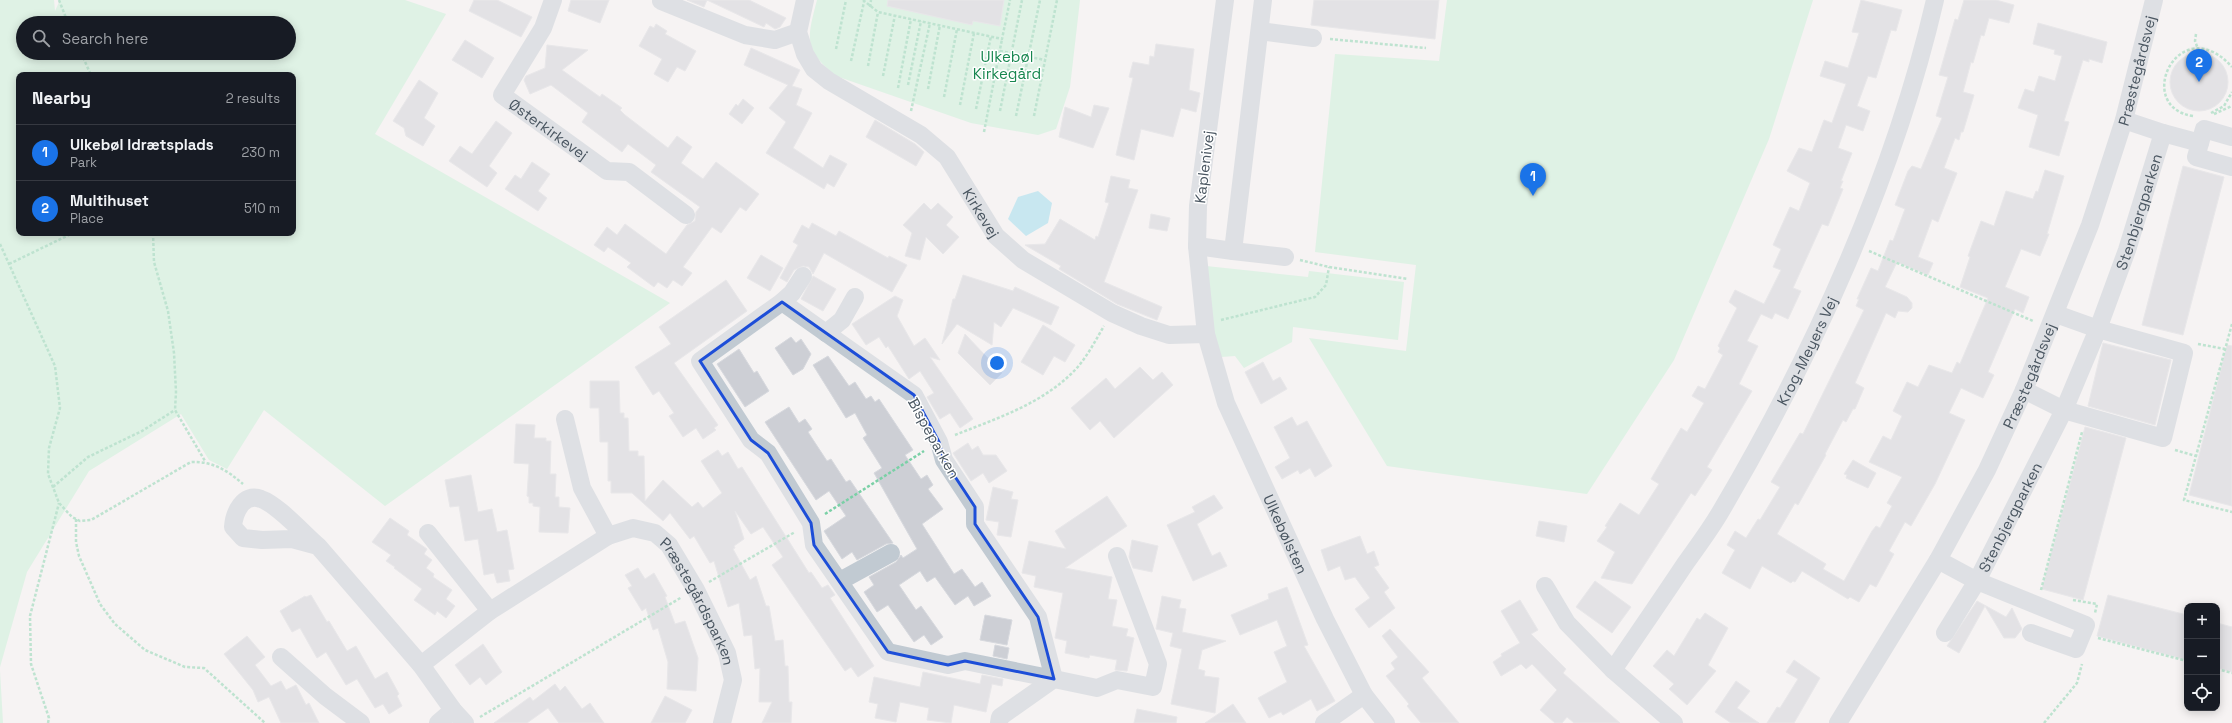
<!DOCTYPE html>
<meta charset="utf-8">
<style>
:root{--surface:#171b24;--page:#20242c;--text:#f1f3f6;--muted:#9ea1a6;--line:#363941;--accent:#1a73e8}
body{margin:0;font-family:"Space Grotesk",sans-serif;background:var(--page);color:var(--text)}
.controls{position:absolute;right:12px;bottom:12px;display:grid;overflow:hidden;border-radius:8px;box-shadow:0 2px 10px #0003}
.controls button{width:36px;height:36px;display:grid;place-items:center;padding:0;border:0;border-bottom:1px solid var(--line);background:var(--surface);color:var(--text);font:20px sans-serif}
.you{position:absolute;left:997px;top:363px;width:14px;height:14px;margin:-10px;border:3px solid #fff;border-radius:50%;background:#1a73e8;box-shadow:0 0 0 6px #1a73e833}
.badge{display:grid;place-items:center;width:26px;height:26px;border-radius:50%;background:var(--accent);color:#fff;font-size:13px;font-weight:700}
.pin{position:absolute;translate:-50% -33px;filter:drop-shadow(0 1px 2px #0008)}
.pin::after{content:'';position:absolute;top:21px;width:14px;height:12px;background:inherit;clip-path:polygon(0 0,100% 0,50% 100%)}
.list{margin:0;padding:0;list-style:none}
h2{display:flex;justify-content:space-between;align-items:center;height:52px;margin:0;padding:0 16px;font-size:17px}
h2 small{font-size:13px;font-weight:400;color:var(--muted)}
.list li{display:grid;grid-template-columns:26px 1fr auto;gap:12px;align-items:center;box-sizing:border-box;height:56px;padding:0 16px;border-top:1px solid var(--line)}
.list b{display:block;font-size:15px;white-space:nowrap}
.list p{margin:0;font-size:13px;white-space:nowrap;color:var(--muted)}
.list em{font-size:13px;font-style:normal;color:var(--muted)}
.icon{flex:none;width:22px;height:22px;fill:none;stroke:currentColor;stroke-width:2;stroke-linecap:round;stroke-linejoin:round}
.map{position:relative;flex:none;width:2232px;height:723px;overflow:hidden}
.search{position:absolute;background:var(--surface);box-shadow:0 2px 10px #0003;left:16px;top:16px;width:280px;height:44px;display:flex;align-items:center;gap:10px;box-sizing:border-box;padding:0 14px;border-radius:22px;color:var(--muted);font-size:15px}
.panel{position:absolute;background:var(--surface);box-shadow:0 2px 10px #0003;left:16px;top:72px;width:280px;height:164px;border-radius:8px}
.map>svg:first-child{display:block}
.green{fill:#c3f1d5;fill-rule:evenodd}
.water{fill:#90daee}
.building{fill:#cdcfd5;stroke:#d7d9de}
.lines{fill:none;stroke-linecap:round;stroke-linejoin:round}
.path{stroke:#7ad0a6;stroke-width:2.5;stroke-dasharray:3 2;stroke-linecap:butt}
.minor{stroke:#c1cad2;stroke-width:18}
.marked{fill:none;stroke:#1d4ed8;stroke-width:3;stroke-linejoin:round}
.labels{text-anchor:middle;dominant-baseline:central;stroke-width:3;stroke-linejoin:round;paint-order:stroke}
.park-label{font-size:15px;fill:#17864f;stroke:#fff}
.street-label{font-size:15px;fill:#4a5661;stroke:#fff}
</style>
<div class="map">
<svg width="2232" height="723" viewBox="0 0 2232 723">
<rect width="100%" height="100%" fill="#f5f3f3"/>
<!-- green -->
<path class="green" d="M0 0H54L55 11 60 0H405L446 14 375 134 670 303 385 506 264 410 227 469 209 460 181 414 89 471 27 572 0 667ZM23 23H289V53H23ZM19 75H293V233H19Z
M817 0H1080L1070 87 1056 129 1038 135 971 123 836 76C803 49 807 39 817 0Z
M1447 0H1813L1769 139 1674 360 1587 494 1387 466 1309 338 1406 351 1416 265 1315 252 1335 54 1439 61Z
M1206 266 1308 277 1309 271 1404 282 1398 340 1293 327 1292 342 1244 368 1235 356 1221 357 1214 332Z
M0 671 3 723H0Z"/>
<!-- water -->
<path class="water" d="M1038 191 1052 203 1048 223 1026 236 1008 219 1018 197Z"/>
<!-- building -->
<path class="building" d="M474 0H497L532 17 521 37 469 11Z
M571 0H609L600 23 568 11Z
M687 0H707L704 7Z
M707 0H749L786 18 780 27 775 29 766 23 764 27Z
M888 0H1004L1000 26 973 21 972 25 887 6Z
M1314 0H1439L1435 39 1311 25Z
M1861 0 1902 10 1896 31 1891 30 1876 78 1868 76 1857 106 1870 111 1863 131 1846 125 1838 148 1852 153 1841 181H1843L1840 188 1843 189 1828 226 1822 224 1793 288 1801 291 1788 319 1775 313 1772 319 1761 314 1747 341 1758 346 1739 384 1752 391 1707 467 1712 470 1695 496 1691 493 1632 584 1601 578 1615 552 1597 541 1607 527 1605 526 1620 503 1639 515 1659 484 1651 479 1681 428 1687 432 1704 403 1692 396 1698 386 1705 389 1723 355 1718 352 1720 348 1718 346 1737 308 1729 302 1735 290 1764 304 1781 270 1773 267 1781 249 1773 245 1790 207 1799 211 1810 183 1787 171 1799 148 1812 152 1824 120 1832 123 1846 84 1820 76 1825 61 1848 68 1859 33 1852 32Z
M1964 0H1996L2014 5 2009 23 1989 18 1984 36 1981 35 1973 63 1971 62 1963 92 1974 95 1963 132H1961L1959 140 1955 138 1944 168 1957 173 1938 222 1932 219 1918 257 1933 263 1928 275 1897 262 1885 287 1907 297 1912 303V308L1908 312 1898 311 1895 318 1886 313 1855 383 1864 388 1855 409H1853L1846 422 1843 420 1825 454 1826 455 1798 505 1795 503 1777 534 1826 564 1823 569 1844 581 1872 531 1876 526 1880 528 1892 506 1887 503 1902 477 1869 462 1883 436 1891 440 1902 416 1893 411 1907 382 1918 387 1929 365 1952 373 1957 362 1960 364 1988 298 1960 287 1970 257 1968 256 1981 221 1994 226 2006 191 2033 199 2036 191 2038 192 2045 170 2064 176 2047 234H2049L2040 256 2021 249 2005 287 2029 297 2023 313 2015 309 1988 372 1994 375 1983 398 1961 388 1949 413 1965 420 1935 484 1911 526 1905 522 1889 551 1894 554 1876 587 1870 584 1859 602 1850 597 1848 599 1802 571 1795 582 1793 581 1791 583 1762 566 1750 589 1722 573 1735 550 1727 545 1735 531 1746 538 1758 519 1760 520 1780 487 1771 482 1800 433 1803 434 1864 310 1856 306 1859 299H1857L1871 268 1878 271 1890 240 1893 241 1905 209 1895 205 1908 171 1912 166 1921 169 1942 118 1936 116 1948 77 1939 75 1955 19 1958 20Z
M2038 23 2107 42 2102 63 2089 59V62L2083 60 2064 121 2069 122 2059 156 2029 147 2038 115 2018 108 2025 89 2034 92 2039 76 2055 81 2062 56 2054 54 2055 50 2033 44Z
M656 24 667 31 665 34 696 51 685 71 677 67 668 82 654 74 662 59 639 46 650 26 654 28Z
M465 40 494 58 482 78 452 60Z
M1156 44 1194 49 1189 90 1200 93 1196 112 1181 108 1173 137 1141 129 1134 160 1116 155 1133 78 1129 77 1133 62 1149 65 1150 56 1154 57Z
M547 45 588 50 562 70 600 97 602 94 622 108 620 110 625 115 668 148 677 136 692 147 681 163 703 179 716 162 759 194 746 211 740 207 721 233 712 227 683 267 692 273 682 286 673 280 667 288 658 282 654 287 627 267 631 263 608 247 604 252 594 245 607 227 617 235 625 224 666 254 687 225 695 221 696 212 700 207 651 172 656 165 628 144 622 152 582 122 588 113 551 85 530 94 524 80 526 76 545 68Z
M751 48 800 70 792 86 802 89 796 105 812 113 793 148 823 168 830 155 847 164 834 187 827 183 824 189 766 153 786 122 769 108 788 85 744 65Z
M2170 82a29 29 0 1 1 58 0a29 29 0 1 1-58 0Z
M419 80 438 93 424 118 435 126 423 146 406 136 404 128 393 121Z
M743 99 754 108 742 124 729 114 736 104 738 106Z
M1094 105 1109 108 1093 148 1059 137 1065 107 1091 117Z
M875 120 915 144 924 152 916 166 866 137Z
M496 121 512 133 489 166 497 173 487 187 449 161 460 146 472 154Z
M532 162 550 174 538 191 547 198 538 211 505 189 515 175 521 179Z
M2183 166 2224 177 2183 335 2142 325Z
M1111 176 1130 180 1128 188 1138 190 1104 282 1162 307 1157 320 1117 304 1059 269 1061 266 1025 245 1045 244 1060 219 1095 240 1096 236 1098 237 1109 203 1105 202Z
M924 203 931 210 938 203 953 217 946 225 959 237 943 254 926 237 920 260 905 256 912 233 903 225Z
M1151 214 1170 218 1167 231 1149 228Z
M812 223 836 236 839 231 888 258 889 256 907 265 892 292 824 253 813 274 809 267 803 266 794 270 787 282 780 278 798 245 793 242 802 225 809 229Z
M761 255 783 268 770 291 747 278Z
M963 275 1013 291 1015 287 1059 307 1051 325 1013 308 1001 327 994 322 992 345 957 324 942 344 953 299H955Z
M813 276 836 289 823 311 801 299Z
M726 280 747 311 674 363 718 425 714 428 716 430 703 439 696 428 683 437 669 416 674 413 659 391 653 395 635 367 671 344 659 327Z
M895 296 903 300 897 316 914 346 925 338 940 360 930 357 973 419 960 428 950 413 940 419 927 397 934 393 920 371 909 379 888 346 886 348 879 337 866 345 852 324Z
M1043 325 1075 345 1065 362 1054 356 1043 375 1021 362Z
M965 334 1002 373 990 385 958 353Z
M791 337 796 343 801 339 811 354 803 369 793 375 775 348Z
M2103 343 2171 360 2155 425 2088 406Z
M2227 345 2232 346V506L2189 495Z
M739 349 754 373 757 371 769 391 745 407 717 364Z
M828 356 849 386 855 382 866 399 871 396 875 402 879 399 913 450 905 455 921 479 927 475 933 485 928 489 943 509 922 524 954 574 962 569 975 587 982 582 991 596 974 606 968 596 955 605 935 577 927 582 920 571 899 585 916 610 921 606 943 637 931 645 924 635 914 642 888 605 877 612 864 592 874 585 869 577 896 562 901 555 903 558 917 549 874 473 882 468 863 438 867 435 855 413 846 418 813 365Z
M1263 362 1273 381 1280 377 1287 389 1261 404 1245 372Z
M1140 367 1153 380 1162 372 1173 385 1114 438 1100 421 1090 430 1071 408 1106 378 1115 389Z
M590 381H619L620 413H624V418H628L629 451H638V456H644L645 501 663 480 692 507 698 502 703 508 722 493 701 461 718 450 722 456 728 452 738 469 742 467 809 573 811 572 822 588 828 585 835 595 830 598 874 666 858 677 851 667 845 671 772 565 783 557 763 527 751 534 735 511 744 539 734 546 735 548 733 549 750 580 756 576 766 606H769L775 641 783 640 785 666H788L789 702H792L791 723H762L772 702H759L760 668 755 669 752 635 744 636 739 603 728 607 714 561 710 563 694 536 690 539 670 513 663 521 632 493H611V481H608V442H600L599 408H590Z
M789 407 799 423 805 419 812 429 808 432 827 461 831 459 846 482 850 480 893 543 886 544 857 560 852 552 842 559 824 531 846 516 829 491 816 500 765 422Z
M1292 417 1297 426 1307 421 1332 466 1315 477 1310 468 1300 474 1298 470 1282 479 1275 467 1290 458 1274 427Z
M516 424 535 425 534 438H546V441H551L550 474H556L555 497H559V507L570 508 568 533 539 532 540 507 533 506V503H529V497L527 496 529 464 514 463Z
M2085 427 2126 438 2083 600 2042 589Z
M968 443 972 450 978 446 983 455H996L1007 471 989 483 983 473 971 481 953 453Z
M1853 460 1876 473 1868 488 1846 478 1847 475 1844 474Z
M471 475 478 512 492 509 497 532 507 530 514 569 508 570 510 581 497 583 494 573 484 575 478 539 465 541 459 506 450 507 445 480Z
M993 487 1013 492 1011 499 1018 500 1011 537 997 535 999 522 986 520Z
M1214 495 1223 508 1197 524 1212 556 1220 552 1227 566 1193 581 1167 525 1195 512 1192 507Z
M1107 496 1127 526 1065 568 1112 577 1108 599 1117 600 1112 626 1128 629 1126 636 1134 638 1127 671 1115 670 1117 660 1090 655 1089 658 1065 653 1067 641 1055 638 1063 593 1034 587 1036 576 1022 573 1029 541 1066 549 1055 531Z
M390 518 409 531 407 535 427 549 424 554 432 560 426 568 434 574 433 577 452 590 446 599 455 606 446 618 437 611 435 615 414 600 422 589 394 568 395 567 386 561 391 555 372 542Z
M1539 521 1567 526 1564 542 1536 536Z
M1360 536 1367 554 1374 551 1379 565 1374 567 1389 588 1384 592 1395 608 1369 628 1355 609 1370 598 1355 577 1345 580 1340 566 1328 571 1321 550Z
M1132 540 1158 546 1152 572 1133 568 1129 557Z
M638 568 645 579 654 573 667 596 665 597 675 624 685 621 698 658 696 691 667 689 668 662 658 628 653 630 646 608 642 611 628 588 632 586 625 575Z
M1595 581 1631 607 1612 633 1576 607Z
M1287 587 1308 645 1304 646 1335 701 1317 711 1311 699 1283 715 1281 712 1269 718 1258 698 1287 682 1274 652 1287 646 1277 620 1240 635 1231 615 1269 599 1268 594Z
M311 595 327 622 329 621 347 651 356 646 375 679 387 672 399 694 397 696 402 706 389 714 383 704 375 708 357 679 346 685 326 652 317 658 300 628 292 632 280 611 305 596 306 597Z
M2108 595 2187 615V660L2097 636Z
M1162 596 1181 600 1179 608 1186 609 1182 632 1226 641 1202 650 1198 669 1205 671 1204 676 1219 678 1215 713 1171 704 1182 649 1170 646 1173 633 1156 629Z
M1520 600 1538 630 1531 634 1566 669 1563 673 1620 723H1574L1567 717 1562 723H1555L1540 710 1557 690 1532 664 1526 669 1521 664 1501 676 1493 662 1502 656 1501 654 1520 643 1501 611Z
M1977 601 2006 617 2012 608 2022 629 2015 638H2004L1985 606 1959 653 1947 646Z
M1705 613 1728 628 1708 665 1716 671 1687 705 1669 689 1674 684 1653 666 1667 650 1674 656 1697 618 1700 620Z
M985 615 1012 620 1007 645 980 640Z
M2217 623 2232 627V672L2217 668Z
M1390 629 1429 672 1422 678 1459 723H1421L1407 706 1409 704 1386 676 1395 669 1391 663 1398 657 1382 636Z
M247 636 265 657 255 665 271 686 281 681 286 690 296 685 306 705 309 703 319 723H281L269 697 258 702 253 690 224 654Z
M483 644 502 672 486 685 480 677 470 685 455 665Z
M995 645 1009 648 1007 659 993 656Z
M1794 660 1820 678 1794 723H1767L1777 707 1780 708 1798 679 1786 672Z
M923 672 980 684 982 675 1003 679 1002 686 992 684 986 712 954 705 951 723 927 720 929 708 900 702 896 722 875 718 878 704 869 702 874 677 920 687Z
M1736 681 1750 691 1737 708 1759 723H1731L1715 712Z
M555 684 560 691 565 686 582 709 590 703 604 723H559L548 708 527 723H494L530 697 533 701Z
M665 696 692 710 685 723H651Z
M1233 704 1246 723H1205Z
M1137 709 1177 717 1176 723H1134Z"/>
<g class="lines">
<!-- path -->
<path class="path" d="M59 0 68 23
M863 0 878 12 1002 39 1010 0
M870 7 871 0
M2196 34 2195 41 2198 49
M1330 39 1426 48
M836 49 846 0
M1000 51 1045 60
M81 53 91 75
M851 61 864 2
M868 66 878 12
M883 76 895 15
M908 85 921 21
M898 88 911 19
M928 89 940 25
M944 97 957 29
M960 105 974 33
M976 109 991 36
M911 111 930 23
M1000 111 1022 0
M2211 113 2224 106 2232 92
M2214 114 2232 106
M1016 116 1040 0
M1034 116 1057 0
M2193 116C2132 107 2179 8 2232 67
M984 132 1002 39
M153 233 154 262 168 311 174 353 176 392 175 410 205 461
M0 244 55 366 60 408 49 448 48 474 59 503 72 517 80 521 91 520 191 462C212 461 227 470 243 484
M1869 251 2033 321
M1300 260 1329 267 1408 279
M9 264 73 233
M1221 320 1315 297 1326 285 1329 267
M2232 324 2184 500 2232 512
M2198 344 2225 349
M955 435C995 419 1039 405 1071 374 1085 361 1094 343 1104 326
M2175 450 2196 456
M53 487 88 457 142 431 175 410
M825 514 924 451
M76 519V542L79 556 100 604 115 624 145 650 185 667 204 668 265 723
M709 582 795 532
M2041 590 2082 432
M2073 600 2097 604 2095 613
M2098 638 2187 661
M2217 669 2232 673
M480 717 682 597
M48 723 49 718 31 664 30 616 59 503
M2044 723 2077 683 2082 664"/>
<!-- minor -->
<g class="minor">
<path id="s1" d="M553 0 543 28 502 95 607 171 629 172 686 215"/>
<path id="s2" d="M805 0 798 32 805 54 814 69 829 81 921 135 947 157 996 236 1023 260 1112 313 1141 326 1169 335 1206 334"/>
<path id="s3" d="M1225 0 1198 206 1197 246 1206 334 1226 403 1325 619 1364 695 1386 723"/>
<path d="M661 1 745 35 775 40 798 32"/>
<path d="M1260 31 1313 38"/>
<path d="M2163 133 2200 143"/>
<path d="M2232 137 2204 129 2196 157 2232 167"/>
<path d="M1197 246 1233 251 1263 0"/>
<path d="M1233 251 1285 257"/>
<path d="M782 302 914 395 939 442 944 460 975 507V524L1038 617 1054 679 965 661 948 665 888 652 814 545 811 523 768 453 751 440 700 361Z"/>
<path d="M782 302 792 293 803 276"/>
<path d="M826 333 842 320 855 297"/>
<path d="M2024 390 2064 410 2163 438 2184 353 2098 329 2056 314"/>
<path d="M565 419 582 488 608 536"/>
<path d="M428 533 490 611"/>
<path d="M318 546C304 534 277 504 261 499 243 492 234 513 233 527L243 538 262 540 292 539 318 546 421 665 453 710 465 723"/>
<path d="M1938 560 1977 581 2086 625 2076 649 2031 633"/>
<path d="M840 581 891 553"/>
<path d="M1545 586 1567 623 1613 670 1674 723"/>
<path id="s4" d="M1945 633 1977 581 2064 410 2098 329 2127 250 2163 133 2124 120"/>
<path d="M281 657 325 696 361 723"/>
<path id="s5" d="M421 665 490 611 608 536 633 528 655 533 669 545 696 590 727 653 733 680 722 723"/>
<path id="s6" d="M1613 670C1637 635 1661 600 1685 564 1697 547 1710 530 1721 511 1813 355 1894 177 1935 0"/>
<path d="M438 723 453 710"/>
<path d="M999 723 1000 717 1054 679 1097 688 1117 680 1153 687 1158 664 1117 556"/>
<path d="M1324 723 1364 695"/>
<path id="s7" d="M1838 723 1938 560 1987 470 2024 390 2090 225 2124 120 2154 0"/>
</g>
</g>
<!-- marked area -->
<path d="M0 0H2232V723H0ZM782 302 914 395 939 442 944 460 975 507V524L1038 617 1054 679 965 661 948 665 888 652 814 545 811 523 768 453 751 440 700 361Z" fill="#f5f3f3" fill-opacity=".55" fill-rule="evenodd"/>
<path class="marked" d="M782 302 914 395 939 442 944 460 975 507V524L1038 617 1054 679 965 661 948 665 888 652 814 545 811 523 768 453 751 440 700 361Z"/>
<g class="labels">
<!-- park labels -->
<g class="park-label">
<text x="1007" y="56">Ulkebøl<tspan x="1007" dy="17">Kirkegård</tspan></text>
</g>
<!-- street labels -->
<g class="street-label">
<text stroke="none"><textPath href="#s7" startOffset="721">Præstegårdsvej</textPath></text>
<text stroke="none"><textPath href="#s1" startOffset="166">Østerkirkevej</textPath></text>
<text transform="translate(1204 167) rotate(-83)">Kaplenivej</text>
<text stroke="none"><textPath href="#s2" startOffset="299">Kirkevej</textPath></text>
<text stroke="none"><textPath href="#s4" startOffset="465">Stenbjergparken</textPath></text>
<text stroke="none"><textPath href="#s6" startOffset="374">Krog-Meyers Vej</textPath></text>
<text stroke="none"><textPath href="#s7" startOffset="397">Præstegårdsvej</textPath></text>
<text transform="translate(934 438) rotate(61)">Bispeparken</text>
<text stroke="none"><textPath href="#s4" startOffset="133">Stenbjergparken</textPath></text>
<text stroke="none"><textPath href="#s3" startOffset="552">Ulkebølsten</textPath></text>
<text stroke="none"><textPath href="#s5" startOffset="358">Præstegårdsparken</textPath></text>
</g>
</g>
</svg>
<div class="controls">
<button>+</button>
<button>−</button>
<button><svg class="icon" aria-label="locate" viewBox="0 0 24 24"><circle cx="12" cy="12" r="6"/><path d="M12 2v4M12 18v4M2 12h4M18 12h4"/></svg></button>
</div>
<div class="you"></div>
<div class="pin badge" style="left:1533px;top:196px">1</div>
<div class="pin badge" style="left:2199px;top:82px">2</div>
<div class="search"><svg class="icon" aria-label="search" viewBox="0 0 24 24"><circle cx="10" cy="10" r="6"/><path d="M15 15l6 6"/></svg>Search here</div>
<section class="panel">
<h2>Nearby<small>2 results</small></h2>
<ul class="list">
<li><span class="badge">1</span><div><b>Ulkebøl Idrætsplads</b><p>Park</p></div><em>230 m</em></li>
<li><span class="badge">2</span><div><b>Multihuset</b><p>Place</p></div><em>510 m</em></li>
</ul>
</section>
</div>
